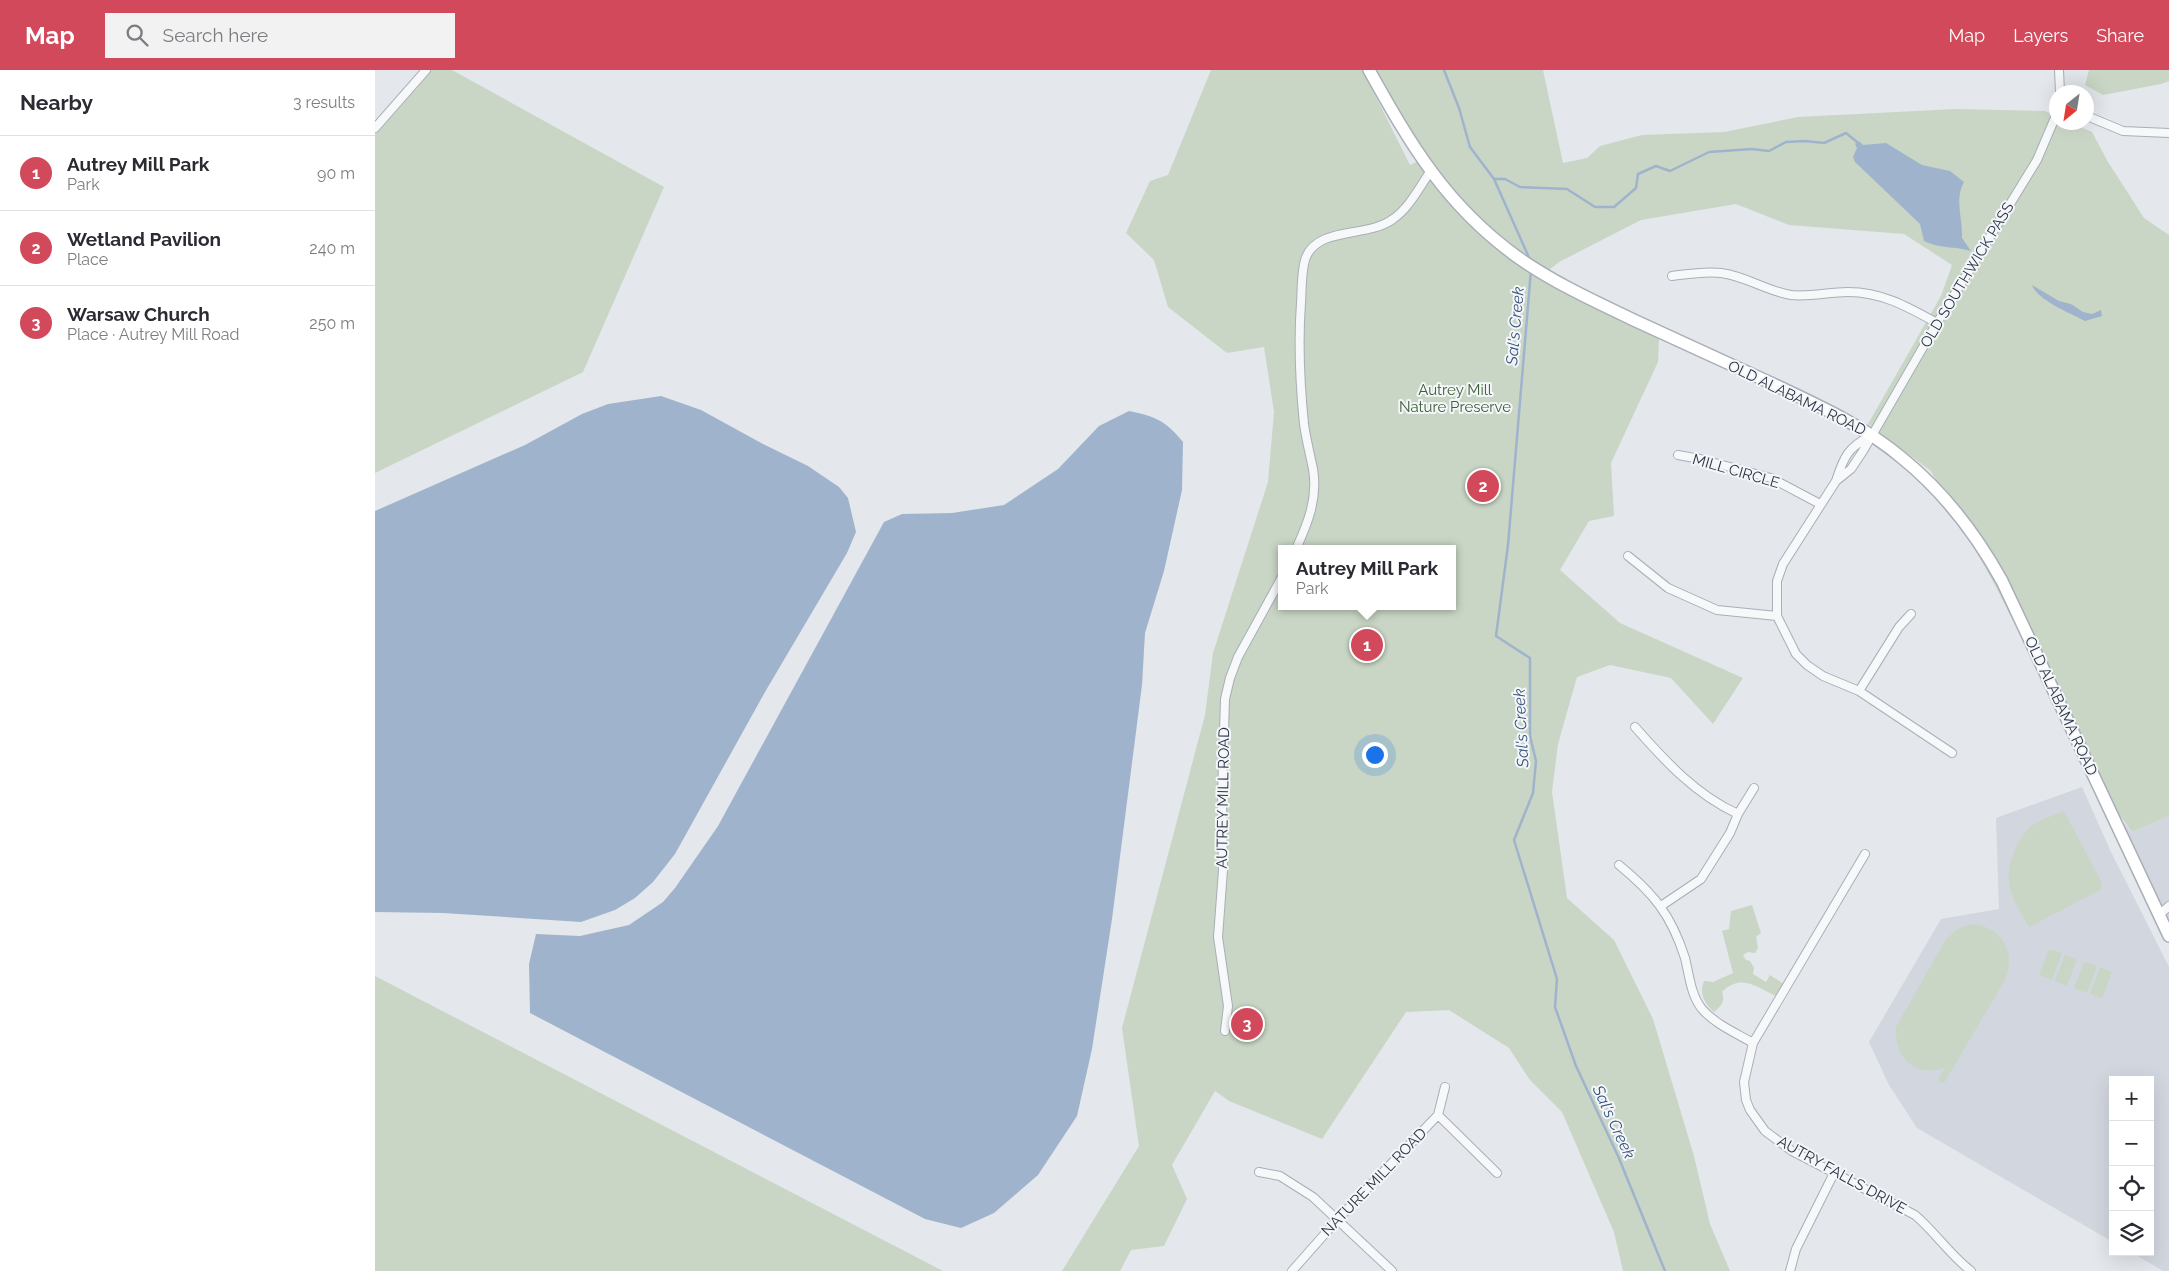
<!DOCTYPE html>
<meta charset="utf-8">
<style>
:root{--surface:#fff;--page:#f2f2f3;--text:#2b2b33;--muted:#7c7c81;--line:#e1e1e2;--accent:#d1495b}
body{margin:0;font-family:Raleway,sans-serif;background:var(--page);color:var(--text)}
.controls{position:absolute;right:15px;bottom:15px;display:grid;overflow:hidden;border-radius:0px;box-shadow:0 5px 20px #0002}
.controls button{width:45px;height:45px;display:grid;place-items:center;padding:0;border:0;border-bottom:1px solid var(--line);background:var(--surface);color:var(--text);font:25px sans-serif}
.compass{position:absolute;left:1674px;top:15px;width:45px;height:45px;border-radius:50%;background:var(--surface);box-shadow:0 5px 20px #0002;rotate:210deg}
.you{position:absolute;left:999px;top:684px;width:18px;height:18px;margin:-12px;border:4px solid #fff;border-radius:50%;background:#1a73e8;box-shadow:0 0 0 8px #1a73e833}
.badge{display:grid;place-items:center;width:32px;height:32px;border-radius:50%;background:var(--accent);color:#fff;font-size:16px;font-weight:700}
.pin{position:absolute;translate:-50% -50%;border:2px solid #fff;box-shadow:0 1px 5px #0006}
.popup{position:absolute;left:903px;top:475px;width:178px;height:65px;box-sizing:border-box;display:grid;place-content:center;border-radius:0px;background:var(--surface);filter:drop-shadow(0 1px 4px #0005);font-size:16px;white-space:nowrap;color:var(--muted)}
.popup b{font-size:19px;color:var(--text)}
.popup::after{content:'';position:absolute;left:50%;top:100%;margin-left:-10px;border:10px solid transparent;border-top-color:var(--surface)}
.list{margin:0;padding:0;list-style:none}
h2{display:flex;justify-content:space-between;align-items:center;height:65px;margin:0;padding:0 20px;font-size:21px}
h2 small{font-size:16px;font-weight:400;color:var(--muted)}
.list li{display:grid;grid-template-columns:32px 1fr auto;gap:15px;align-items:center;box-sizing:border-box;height:75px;padding:0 20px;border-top:1px solid var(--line)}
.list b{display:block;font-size:19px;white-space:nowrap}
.list p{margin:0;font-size:16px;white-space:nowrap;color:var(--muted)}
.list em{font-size:16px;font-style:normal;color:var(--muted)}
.icon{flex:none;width:28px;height:28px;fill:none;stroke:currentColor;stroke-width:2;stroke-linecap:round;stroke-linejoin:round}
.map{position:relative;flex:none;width:1794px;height:1201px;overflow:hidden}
header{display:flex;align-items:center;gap:30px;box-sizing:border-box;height:70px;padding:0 25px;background:var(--accent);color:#fff}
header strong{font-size:24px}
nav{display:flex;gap:28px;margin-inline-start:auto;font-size:18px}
.search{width:350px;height:45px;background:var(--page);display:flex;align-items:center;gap:12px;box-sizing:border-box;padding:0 18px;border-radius:0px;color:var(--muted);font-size:19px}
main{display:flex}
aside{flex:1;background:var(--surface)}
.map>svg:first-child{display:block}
.built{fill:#d2d6de}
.green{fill:#c9d6c5;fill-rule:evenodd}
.water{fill:#9fb4cc}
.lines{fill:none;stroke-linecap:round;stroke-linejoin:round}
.stream{stroke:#9fb4cc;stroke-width:2.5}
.minor-casing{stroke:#a9aeb7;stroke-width:10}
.secondary-casing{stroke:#a9aeb7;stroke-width:14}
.minor{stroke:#f7f8fa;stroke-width:8}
.secondary{stroke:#fff;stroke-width:11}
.labels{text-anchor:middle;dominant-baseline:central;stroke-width:4;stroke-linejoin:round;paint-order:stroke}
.street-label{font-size:15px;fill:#2b3445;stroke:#f4f6f9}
.park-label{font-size:15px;fill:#3f6138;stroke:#f4f6f9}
.water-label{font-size:16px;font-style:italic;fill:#34527a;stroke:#f4f6f9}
</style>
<header>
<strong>Map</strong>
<div class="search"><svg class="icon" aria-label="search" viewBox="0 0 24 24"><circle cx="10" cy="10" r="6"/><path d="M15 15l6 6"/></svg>Search here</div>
<nav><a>Map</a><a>Layers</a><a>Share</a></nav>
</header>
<main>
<aside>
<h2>Nearby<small>3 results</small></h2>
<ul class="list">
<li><span class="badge">1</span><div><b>Autrey Mill Park</b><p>Park</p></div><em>90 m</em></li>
<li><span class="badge">2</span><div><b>Wetland Pavilion</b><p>Place</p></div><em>240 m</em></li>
<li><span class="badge">3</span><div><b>Warsaw Church</b><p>Place · Autrey Mill Road</p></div><em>250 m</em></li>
</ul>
</aside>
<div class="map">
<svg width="1794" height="1201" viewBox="0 0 1794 1201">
<rect width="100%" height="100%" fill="#e4e7ec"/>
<!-- built -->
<path class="built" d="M1707 717 1736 782 1794 897V1201H1788L1756 1182H1775V1010H1738V1172L1542 1058 1514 1015 1494 972 1566 849 1624 839 1621 748Z
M1727 729 1757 762 1794 746V871Z"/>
<!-- green -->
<path class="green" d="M51 0H77L289 117 208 302 0 403V56Z
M836 0H1168L1188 93 1212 88 1225 76 1267 65 1349 62 1423 47 1581 39 1670 41 1681 46 1682 52 1696 53 1717 62 1733 92 1769 148 1794 165V746L1757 762 1720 712 1621 517 1556 401 1493 354 1566 226 1577 195 1529 164 1414 155 1361 134 1266 150 1184 192 1169 204 1188 218 1284 269 1283 292 1236 393 1239 446 1214 451 1185 500 1245 553 1368 608 1338 654 1296 608 1235 595 1202 607 1183 674 1177 722 1192 828 1239 870 1278 949 1319 1086 1335 1154 1355 1201H1248L1239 1162 1187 1042 1155 1010 1134 978 1074 940 1031 942 947 1069 854 1031 840 1021 797 1095 812 1129 789 1176 756 1180 745 1201H687L764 1076 747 958 830 645 838 583 893 412 899 342 889 277 852 283 793 237 779 190 751 163 775 111 793 105ZM988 1 1045 90 1035 95ZM907 479H1077V536H907Z
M1714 0H1794V11L1786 14 1728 25 1710 15Z
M1689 741 1727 813 1725 820 1654 857C1639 831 1627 816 1638 785 1641 776 1647 765 1654 758 1663 750 1678 746 1689 741Z
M1377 835 1386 863 1381 867 1383 878 1380 883 1373 882 1368 885 1371 890 1375 891 1379 898 1378 904 1391 912 1395 905 1409 914 1401 926C1381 917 1366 903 1347 922 1350 932 1347 935 1339 942 1329 933 1324 923 1329 911L1338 912 1358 903 1347 861 1354 859 1356 841Z
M1596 854C1626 856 1642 882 1630 910L1569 1013 1563 1010 1570 998C1539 1008 1519 987 1521 957L1571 869 1583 859Z
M1674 879 1687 883 1677 910 1664 905Z
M1690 885 1702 889 1692 916 1680 911Z
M1709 892 1722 896 1712 923 1699 918Z
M1725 897 1737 902 1727 929 1715 924Z
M0 906 568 1201H0Z"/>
<!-- water -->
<path class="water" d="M1484 71 1488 75 1511 73 1547 95 1575 101 1589 112C1579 130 1588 148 1587 168L1596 181C1580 176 1565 179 1549 171L1545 154 1480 92 1478 87 1482 78 1480 74Z
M1657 215 1684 231 1696 234 1708 242 1717 244 1726 240 1727 246 1710 251C1695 243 1662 230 1657 215Z
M286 326 326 340 388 374 433 396 464 417 473 428 481 462 472 483 390 622 300 784 278 812 260 828 240 840 206 852 68 843 0 842V441L150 375 207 344 233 334Z
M754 341C780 346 791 351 808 372L807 420 789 501 770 563 767 615 737 849 717 979 702 1046 663 1105 619 1143 586 1158 550 1149 155 943 154 894 161 864 205 866 254 855 288 832 300 818 343 756 509 452 527 444 577 443 629 435 683 399 724 356Z"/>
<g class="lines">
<!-- stream -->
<path class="stream" d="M1069 0 1084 38 1095 77 1119 109 1156 192
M1119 109H1130L1145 117 1192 119 1220 137H1239L1261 118 1263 104 1281 96 1295 101 1334 82 1377 79 1394 81 1411 72 1430 71 1449 73 1471 63 1482 72
M1156 200 1133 475 1121 566 1155 588V666L1161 691 1158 723 1139 770 1182 909 1180 937 1201 996 1243 1086 1290 1201"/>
<!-- minor casing -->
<g class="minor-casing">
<path id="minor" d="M1684 0 1685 22
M1712 46 1748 61 1794 63
M0 58 51 0
M1297 206C1313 204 1330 201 1346 203 1371 206 1391 221 1416 225 1435 227 1454 222 1473 222 1507 222 1533 237 1562 253
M1303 385 1325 389 1396 408 1445 434
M1461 411C1469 386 1473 378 1496 365
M921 479C933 453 943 428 938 399 935 384 931 369 929 354 925 314 923 273 926 233 927 219 926 200 931 187 944 156 993 168 1018 149 1034 138 1044 118 1055 102
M1253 486 1293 518 1342 540 1402 546
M1484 621 1524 557 1536 544
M1260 657C1290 691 1321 725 1363 744
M1577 683 1484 621 1448 606 1432 595 1421 584 1402 546V511L1408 494 1461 411 1476 399 1488 381 1562 253 1662 90 1682 43
M1490 784 1378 973 1369 1012 1371 1030 1375 1040 1390 1061 1417 1081 1540 1145C1560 1162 1575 1185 1596 1201
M1244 795C1278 823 1296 844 1310 888 1314 904 1316 926 1327 939 1340 954 1361 963 1378 973
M1286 836 1326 809 1355 763 1363 744 1379 718
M1784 845 1794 836
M850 961 853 936 843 867 848 800 847 726 850 629 855 608 863 587 907 507
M1063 1045 1122 1103
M884 1102 905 1106 938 1127 1017 1201
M917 1201 963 1149 1063 1045 1070 1017
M1415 1201 1421 1179 1459 1103"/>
</g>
<!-- secondary casing -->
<g class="secondary-casing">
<path id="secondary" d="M994 0C1036 75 1070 134 1141 186 1179 213 1221 232 1263 252 1307 272 1352 293 1396 313 1442 335 1488 355 1527 388 1569 422 1601 464 1627 511L1794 866"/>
</g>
<!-- minor -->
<use href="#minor" class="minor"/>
<!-- secondary -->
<use href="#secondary" class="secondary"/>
</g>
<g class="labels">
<!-- street labels -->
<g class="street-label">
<text transform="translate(1592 205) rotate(-59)">OLD SOUTHWICK PASS</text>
<text transform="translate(1422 328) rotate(26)">OLD ALABAMA ROAD</text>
<text transform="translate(1361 401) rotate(16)">MILL CIRCLE</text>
<text transform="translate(1686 636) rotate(65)">OLD ALABAMA ROAD</text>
<text transform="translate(848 728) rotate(-89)">AUTREY MILL ROAD</text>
<text transform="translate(1467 1105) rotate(29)">AUTRY FALLS DRIVE</text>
<text transform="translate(999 1112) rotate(-46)">NATURE MILL ROAD</text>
</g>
<!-- park labels -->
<g class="park-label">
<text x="1080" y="320">Autrey Mill<tspan x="1080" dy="17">Nature Preserve</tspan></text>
</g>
<!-- water labels -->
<g class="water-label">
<text transform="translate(1140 256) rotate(-85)">Sal's Creek</text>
<text transform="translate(1146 658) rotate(-93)">Sal's Creek</text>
<text transform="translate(1239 1052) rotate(65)">Sal's Creek</text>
</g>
</g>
</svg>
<div class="controls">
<button>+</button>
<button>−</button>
<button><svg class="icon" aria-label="locate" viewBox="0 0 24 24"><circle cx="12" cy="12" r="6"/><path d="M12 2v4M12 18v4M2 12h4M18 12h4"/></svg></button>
<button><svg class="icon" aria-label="layers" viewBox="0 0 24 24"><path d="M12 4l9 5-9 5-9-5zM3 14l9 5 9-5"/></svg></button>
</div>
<svg class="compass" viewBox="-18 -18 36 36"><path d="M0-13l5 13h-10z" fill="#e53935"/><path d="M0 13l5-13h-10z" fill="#7c7c81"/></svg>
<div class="you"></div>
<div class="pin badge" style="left:992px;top:575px">1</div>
<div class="popup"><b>Autrey Mill Park</b>Park</div>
<div class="pin badge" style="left:1108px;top:416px">2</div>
<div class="pin badge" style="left:872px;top:954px">3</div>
</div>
</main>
